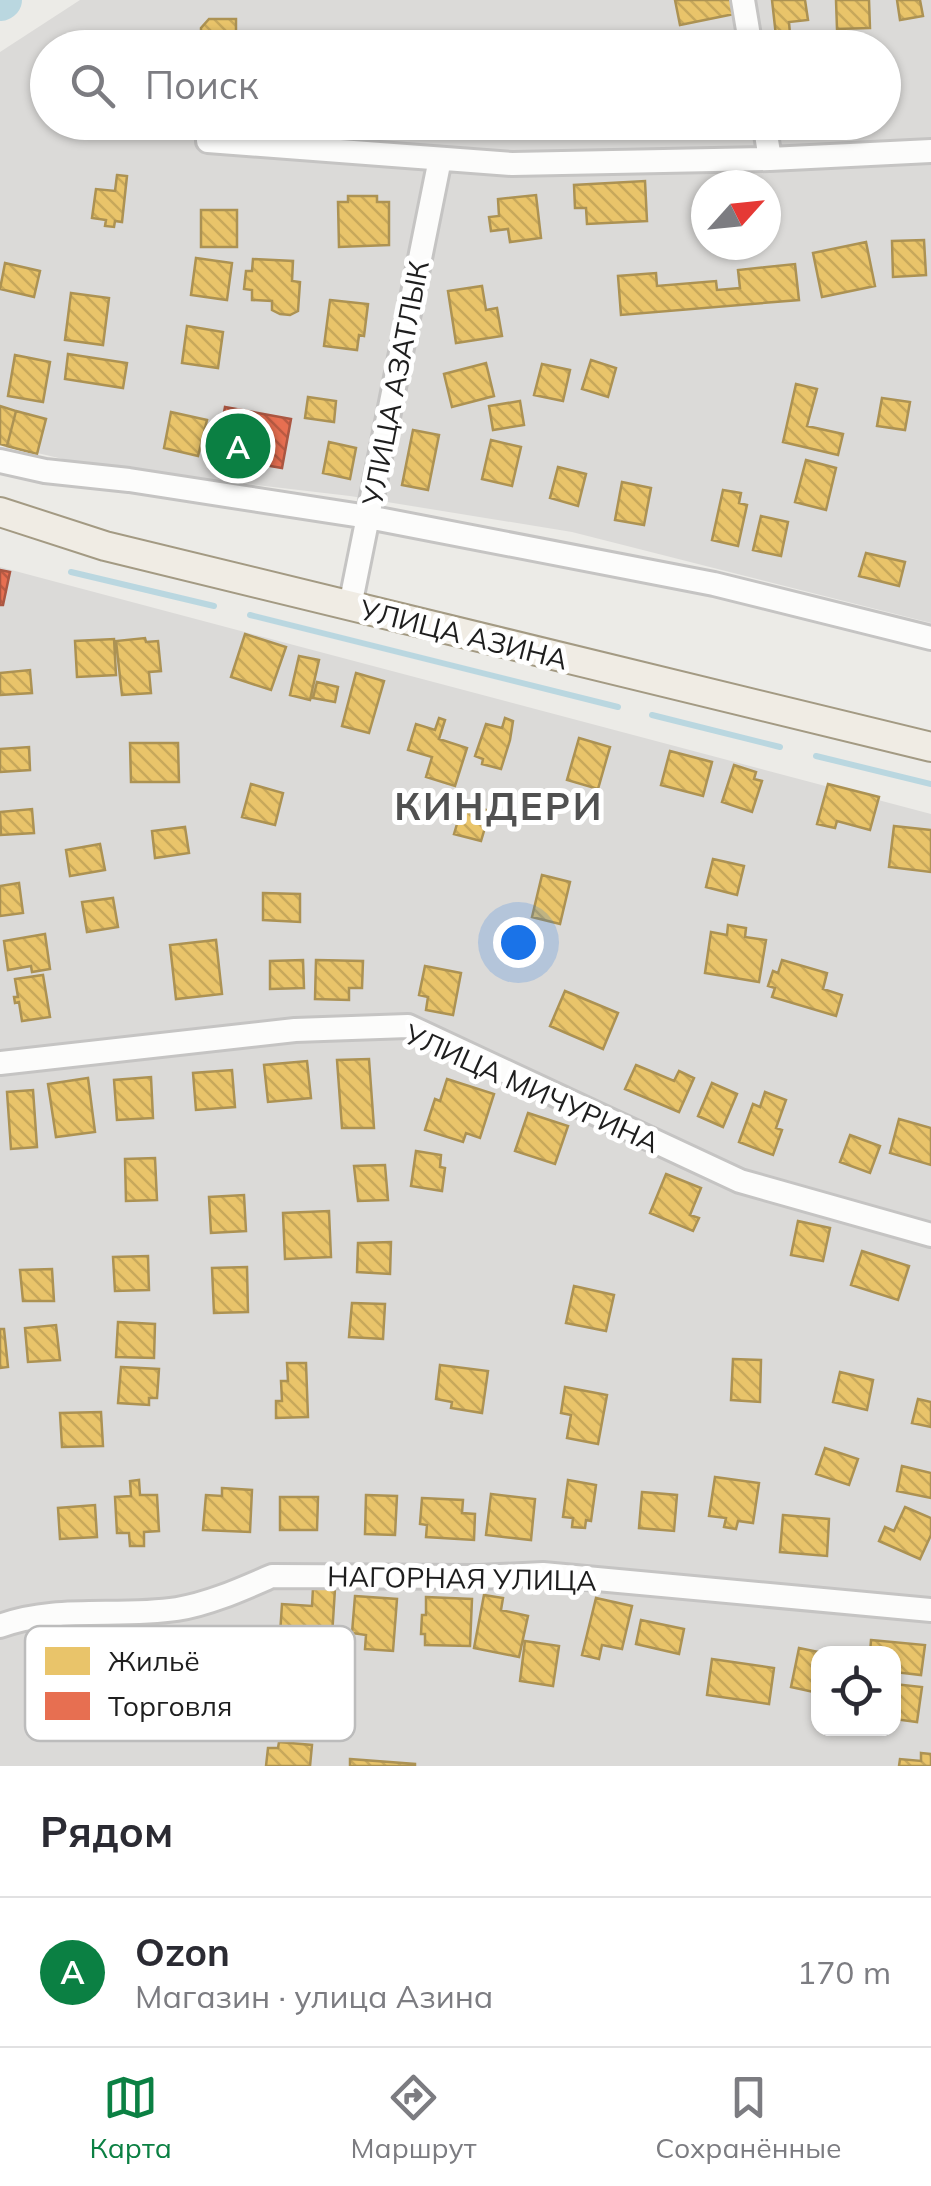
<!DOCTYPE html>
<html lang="ru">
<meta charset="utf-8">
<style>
:root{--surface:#fff;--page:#f7f7f7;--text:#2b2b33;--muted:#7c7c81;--line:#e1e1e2;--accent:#0b8043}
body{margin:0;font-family:Mulish,sans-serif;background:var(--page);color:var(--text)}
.controls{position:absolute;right:30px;bottom:30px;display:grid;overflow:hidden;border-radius:20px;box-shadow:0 2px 8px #0004}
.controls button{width:90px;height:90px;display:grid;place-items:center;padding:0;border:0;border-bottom:2px solid var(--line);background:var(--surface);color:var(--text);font:50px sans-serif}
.compass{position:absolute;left:691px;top:170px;width:90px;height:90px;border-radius:50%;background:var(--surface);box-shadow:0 2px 8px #0004;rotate:63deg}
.you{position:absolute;left:518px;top:942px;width:35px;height:35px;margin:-25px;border:8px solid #fff;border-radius:50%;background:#1a73e8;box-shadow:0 0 0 15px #1a73e833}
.badge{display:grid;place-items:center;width:65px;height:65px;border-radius:50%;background:var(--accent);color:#fff;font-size:32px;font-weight:700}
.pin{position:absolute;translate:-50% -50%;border:5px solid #fff;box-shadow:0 2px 10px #0006}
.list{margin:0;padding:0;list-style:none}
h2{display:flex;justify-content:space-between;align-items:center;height:130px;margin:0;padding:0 40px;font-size:42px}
h2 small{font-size:32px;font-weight:400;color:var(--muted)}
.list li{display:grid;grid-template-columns:65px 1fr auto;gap:30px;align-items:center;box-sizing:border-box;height:150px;padding:0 40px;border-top:2px solid var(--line)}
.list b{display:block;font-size:38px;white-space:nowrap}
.list p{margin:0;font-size:32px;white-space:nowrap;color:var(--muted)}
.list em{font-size:32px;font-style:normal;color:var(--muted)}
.icon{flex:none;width:55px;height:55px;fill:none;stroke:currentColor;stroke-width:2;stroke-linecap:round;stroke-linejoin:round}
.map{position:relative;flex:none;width:931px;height:1766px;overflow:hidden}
.search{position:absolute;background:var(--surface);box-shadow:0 2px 8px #0004;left:30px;right:30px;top:30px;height:110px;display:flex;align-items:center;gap:25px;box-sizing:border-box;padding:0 35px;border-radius:55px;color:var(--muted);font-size:38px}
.sheet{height:280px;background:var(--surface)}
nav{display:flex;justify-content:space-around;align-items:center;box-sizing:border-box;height:140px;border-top:2px solid var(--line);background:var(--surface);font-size:28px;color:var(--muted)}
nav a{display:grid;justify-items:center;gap:5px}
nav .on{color:var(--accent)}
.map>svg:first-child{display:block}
.residential{fill:#dbdad8;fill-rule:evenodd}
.homes{fill:url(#homes-back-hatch);stroke:#ac9253;stroke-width:2.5}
.shops{fill:url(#shops-back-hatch);stroke:#ab5742;stroke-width:2.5}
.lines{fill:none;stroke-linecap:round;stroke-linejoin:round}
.stream{stroke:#bad7e0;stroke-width:6}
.river{stroke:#bad7e0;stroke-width:40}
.minor-casing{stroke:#c5c4c3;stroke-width:28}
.major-casing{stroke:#a39a83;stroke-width:32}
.minor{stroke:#fcfcfb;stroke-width:22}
.major{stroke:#f0ece4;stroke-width:28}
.labels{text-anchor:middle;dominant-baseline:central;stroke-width:10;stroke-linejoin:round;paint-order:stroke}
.street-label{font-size:28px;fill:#1e1e1e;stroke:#fff}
.district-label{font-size:38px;font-weight:bold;letter-spacing:2.5px;fill:#515151;stroke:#fff}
.key{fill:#fff;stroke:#bcbcbc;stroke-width:2.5}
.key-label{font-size:28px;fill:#1e1e1e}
</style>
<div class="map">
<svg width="931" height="1766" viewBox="0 0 931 1766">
<defs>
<pattern id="homes-back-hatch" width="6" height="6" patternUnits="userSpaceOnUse" patternTransform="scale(2.5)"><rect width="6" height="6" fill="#e9c46a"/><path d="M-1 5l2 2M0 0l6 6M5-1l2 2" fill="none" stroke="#c7a85b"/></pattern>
<pattern id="shops-back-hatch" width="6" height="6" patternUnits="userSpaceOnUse" patternTransform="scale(2.5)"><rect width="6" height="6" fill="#e76f51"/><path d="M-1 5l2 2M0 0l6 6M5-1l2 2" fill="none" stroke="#bb5b43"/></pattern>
</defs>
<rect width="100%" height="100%" fill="#ecebe7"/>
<!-- residential -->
<path class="residential" d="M80 0H931V623L572 532 350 496 92 466 0 444V52ZM48 48H884V122H48ZM706 185H766V245H706Z
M0 567 931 814V1766H0ZM818 1654H894V1728H818Z"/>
<!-- homes -->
<path class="homes" d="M675 0H731L734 14 680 25Z
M772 0H805L808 20 789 22 790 34 776 36Z
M836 0H869L870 28 837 29Z
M897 0H920L923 16 900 20Z
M209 19H236V34H239V48H201V28Z
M342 122H385V134L342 136Z
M117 175 127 176 122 222 115 221 114 227 105 226 106 220 92 218 96 189 115 191Z
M645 181 647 221 587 224 586 208H575L574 185Z
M536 195 541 238 510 242 508 229 491 231 489 217 499 216 498 199Z
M348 196H377V202H389V245L339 247 338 202H348Z
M201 210H237V247H201Z
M924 240 926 275 893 277 892 241Z
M866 242 875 286 822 297 813 253Z
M196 258 232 263 227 300 191 295Z
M253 259 293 261 292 281 300 282 298 311 290 315 280 314 272 310V301L252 300V290L244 289 246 271H252Z
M5 263 40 271 34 297 0 289Z
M795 264 799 300 621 315 618 276 656 273 657 286 716 281 717 290 740 288 738 270Z
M482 286 486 310 497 308 502 336 456 343 448 291Z
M71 293 109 298 103 345 65 340Z
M330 300 368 304 364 336 359 335 357 350 324 346Z
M187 326 223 332 218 368 182 363Z
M68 354 127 363 123 388 65 379Z
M15 355 50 362 43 402 8 396Z
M591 360 616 368 608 397 582 389Z
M486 363 494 396 452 407 444 374Z
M542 364 570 370 563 401 534 395Z
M796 384 817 389 807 426 843 434 838 455 783 442Z
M308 397 336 401 334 422 305 418Z
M882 398 910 402 905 430 877 426Z
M520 401 524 425 493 430 489 406Z
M0 406 16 411 7 446 0 444Z
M16 411 46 419 37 454 7 446Z
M171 412 207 420 198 456 164 448Z
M413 430 439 435 428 490 402 485Z
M491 440 521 447 512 486 482 479Z
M329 442 356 448 350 479 323 473Z
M806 460 836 468 826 510 795 502Z
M558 467 586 474 578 506 550 498Z
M622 482 651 488 644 525 615 520Z
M723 490 741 493 739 503 747 505 738 546 712 540Z
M761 516 788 522 781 556 753 550Z
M866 553 905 562 899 586 859 576Z
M245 634 286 647 271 690 231 677Z
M145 638 146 642 158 641 161 671 149 672 151 693 122 695 116 641Z
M114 639 116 675 77 677 75 641Z
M299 656 319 660 310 700 290 695Z
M30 670 32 693 0 695V673Z
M356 673 384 681 369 733 342 726Z
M317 682 338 687 335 702 313 698Z
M439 718 445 720 439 739 467 748 455 786 426 777 432 757 408 750 416 724 435 730Z
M505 718 513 721 510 740 501 769 482 764 483 759 475 756 486 724 502 728Z
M579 738 610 747 598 789 567 780Z
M130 743H178L179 782H131Z
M29 747 30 770 0 772V749Z
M670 751 712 762 703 796 661 785Z
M734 765 756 772 754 779 762 781 752 812 722 802Z
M251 784 283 793 275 825 242 817Z
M828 784 879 797 870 830 837 821 835 828 817 824Z
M463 804 490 811 481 841 454 834Z
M32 809 34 833 1 835 0 812Z
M894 826 931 830V872L889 867Z
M185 827 189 853 155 858 152 831Z
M100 844 105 870 70 876 66 850Z
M713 859 744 866 737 895 706 887Z
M542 875 570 882 560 924 532 917Z
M19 883 23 913 0 916V886Z
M263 893 300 894V922L263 920Z
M113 898 118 927 87 932 82 902Z
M728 925 746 928 745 937 766 940 759 982 705 973 711 932 727 935Z
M45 934 50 969 32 972 31 966 8 970 4 941Z
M216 940 222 994 176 999 170 945Z
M303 960 304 988 270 989V961Z
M316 960 363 961 362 988H349V1000L315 999Z
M782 960 827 973 823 989 842 995 836 1016 772 997 775 988 768 986 773 971 778 973Z
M425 966 461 973 453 1015 426 1010 428 997 419 995Z
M43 975 50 1017 22 1021 19 1002 15 1003 14 997H18L15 979Z
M565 991 618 1013 603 1049 550 1026Z
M369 1059 374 1128H342L337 1060Z
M307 1061 311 1098 268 1102 264 1065Z
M636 1065 674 1081 679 1071 694 1078 679 1112 625 1089Z
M232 1070 235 1107 196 1110 193 1073Z
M151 1077 153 1118 117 1120 114 1080Z
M88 1078 95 1132 56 1137 48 1084Z
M447 1079 494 1094 480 1138 466 1133 463 1142 425 1130 435 1099 440 1101Z
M712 1083 737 1094 723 1127 698 1116Z
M33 1090 37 1147 11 1149 7 1092Z
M765 1092 786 1100 776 1128 782 1130 773 1155 739 1142 753 1104 760 1107Z
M528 1113 568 1126 555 1164 515 1151Z
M899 1119 931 1128V1165L890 1153Z
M850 1135 880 1146 870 1173 840 1162Z
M416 1151 441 1155 440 1167 445 1168 442 1191 411 1186Z
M155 1158 157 1200 126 1201 125 1159Z
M385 1165 388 1200 358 1201 354 1166Z
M666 1174 701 1188 690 1215 699 1218 693 1231 650 1213Z
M244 1195 246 1231 211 1233 209 1197Z
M329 1211 331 1257 285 1259 283 1213Z
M798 1221 830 1228 823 1261 791 1255Z
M391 1242 390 1274 357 1272 358 1243Z
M862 1251 909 1266 898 1300 851 1285Z
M148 1256 149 1290 115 1291 113 1257Z
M247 1267 248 1312 214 1313 212 1268Z
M52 1269 54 1301H23L20 1270Z
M574 1286 614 1295 606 1331 566 1323Z
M352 1303 385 1304 383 1339 349 1337Z
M118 1322 155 1324 154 1358 116 1357Z
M56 1325 60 1360 28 1362 25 1328Z
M0 1329H4L8 1367 0 1368Z
M733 1359 761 1360 760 1402 731 1400Z
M287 1363H306L308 1417 276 1418V1401H282L281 1381H288Z
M440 1365 488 1371 482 1413 451 1408 452 1402 436 1399Z
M121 1367 159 1369 157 1398H149V1405L118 1403Z
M840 1372 873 1380 867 1410 833 1402Z
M565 1387 607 1395 598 1444 567 1438 571 1415 561 1413Z
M918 1399 931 1402V1427L912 1423Z
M101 1412 103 1446 62 1447 60 1413Z
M825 1448 858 1459 849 1485 816 1474Z
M902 1466 931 1473V1498L897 1491Z
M715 1477 759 1483 753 1523 738 1521 736 1529 724 1527 726 1518 709 1516Z
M139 1480 140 1495H157L159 1531 144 1532V1546H130L129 1533H117L115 1497 131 1496 130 1481Z
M568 1480 596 1485 591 1521 586 1520 585 1528 572 1527 573 1518 563 1517Z
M222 1488 252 1490 250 1532 203 1530 206 1495 222 1496Z
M642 1492 677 1495 674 1531 639 1528Z
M491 1494 535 1499 531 1540 486 1535Z
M366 1495 397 1496 395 1535 365 1534Z
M280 1497H318L317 1530H280Z
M422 1498 463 1500 462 1513 475 1514 474 1540 426 1537 427 1525 420 1524Z
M95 1505 97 1537 60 1539 58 1508Z
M905 1507 931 1518V1535L920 1559 879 1541 885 1527 894 1531Z
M783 1515 829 1519 827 1556 780 1552Z
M313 1588 335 1589 332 1636H321L320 1653 279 1650 282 1604 312 1606Z
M484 1595 503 1598 501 1610 528 1616 519 1657 474 1648Z
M355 1596 397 1599 393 1651 365 1649 366 1635 352 1633Z
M426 1597 472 1599 470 1646 425 1645V1634H421L422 1615H426Z
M596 1598 632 1606 622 1649 602 1645 599 1659 582 1655Z
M641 1620 684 1629 679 1654 636 1644Z
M871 1640 925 1645 921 1675 894 1672V1654H870Z
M525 1641 559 1646 553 1686 520 1681Z
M799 1648 828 1654H818V1693L791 1687Z
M712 1659 774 1668 769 1704 707 1695Z
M894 1684 922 1687 917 1722 894 1719Z
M279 1742 312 1745 310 1766H266L268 1748H278Z
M921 1753 931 1754V1766H899L900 1759 921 1761Z
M350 1759 415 1764V1766H350Z"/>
<!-- shops -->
<path class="shops" d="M225 407 291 419 282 468 216 457Z
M0 570 10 572 3 605H0Z"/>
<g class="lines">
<!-- stream -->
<path class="stream" d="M71 572 214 606
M250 615 618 707
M652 715 780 747
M816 756 931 784"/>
<!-- river -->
<path class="river" d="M0 1 2 0"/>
<!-- minor casing -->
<g class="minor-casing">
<path id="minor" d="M743 0 751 48
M764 122 770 159
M208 141 512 164 770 159 931 151
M0 461 45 471 129 480 368 517 714 584 931 638
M350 606 440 159
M0 1063 295 1030 408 1026 740 1181 931 1235
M0 1626C56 1605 118 1618 177 1609 209 1604 242 1589 272 1576L479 1577 543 1574 931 1610"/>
</g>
<!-- major casing -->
<g class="major-casing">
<path id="major" d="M0 512 105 546 931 747"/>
</g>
<!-- minor -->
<use href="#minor" class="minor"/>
<!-- major -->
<use href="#major" class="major"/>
</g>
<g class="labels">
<!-- street labels -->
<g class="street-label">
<text transform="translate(395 383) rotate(-79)">УЛИЦА АЗАТЛЫК</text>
<text transform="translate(464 634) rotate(14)">УЛИЦА АЗИНА</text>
<text transform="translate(532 1088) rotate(24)">УЛИЦА МИЧУРИНА</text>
<text transform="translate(462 1578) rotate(1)">НАГОРНАЯ УЛИЦА</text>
</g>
<!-- district labels -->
<g class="district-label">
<text x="499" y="806">КИНДЕРИ</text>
</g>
</g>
<!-- legend -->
<rect x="25" y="1626" width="330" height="115" rx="15" class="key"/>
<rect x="45" y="1647" width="45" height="28" fill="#e9c46a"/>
<rect x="45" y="1692" width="45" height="28" fill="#e76f51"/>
<g class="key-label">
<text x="108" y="1671">Жильё</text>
<text x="108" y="1716">Торговля</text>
</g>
</svg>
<div class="controls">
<button><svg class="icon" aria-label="locate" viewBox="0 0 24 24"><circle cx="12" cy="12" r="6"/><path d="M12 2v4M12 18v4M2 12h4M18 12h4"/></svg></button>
</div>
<svg class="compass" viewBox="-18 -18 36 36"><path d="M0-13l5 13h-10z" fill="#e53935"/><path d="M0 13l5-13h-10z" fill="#7c7c81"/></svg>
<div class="you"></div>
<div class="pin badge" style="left:238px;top:446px">A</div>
<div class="search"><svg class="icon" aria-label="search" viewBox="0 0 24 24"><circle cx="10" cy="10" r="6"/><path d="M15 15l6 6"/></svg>Поиск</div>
</div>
<section class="sheet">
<h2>Рядом<small></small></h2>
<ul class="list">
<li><span class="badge">A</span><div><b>Ozon</b><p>Магазин · улица Азина</p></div><em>170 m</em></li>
</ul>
</section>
<nav>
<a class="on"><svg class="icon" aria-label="map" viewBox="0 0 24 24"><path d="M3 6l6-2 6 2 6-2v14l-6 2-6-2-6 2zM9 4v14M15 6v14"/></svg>Карта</a>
<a><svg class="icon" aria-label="directions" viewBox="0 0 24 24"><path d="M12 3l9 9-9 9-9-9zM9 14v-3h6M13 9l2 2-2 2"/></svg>Маршрут</a>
<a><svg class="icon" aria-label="saved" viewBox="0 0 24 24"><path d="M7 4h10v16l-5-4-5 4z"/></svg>Сохранённые</a>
</nav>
